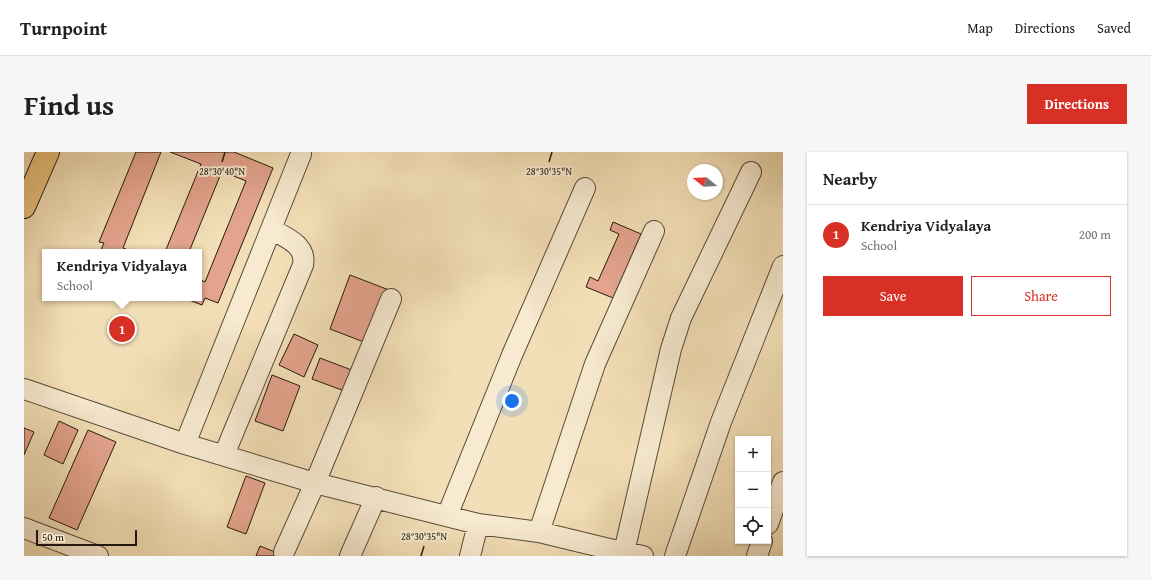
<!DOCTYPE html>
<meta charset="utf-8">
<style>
:root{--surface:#fff;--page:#f6f6f6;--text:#202124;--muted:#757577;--line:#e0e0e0;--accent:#d93025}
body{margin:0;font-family:"Gentium Book Plus",serif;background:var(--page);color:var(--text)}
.controls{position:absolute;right:12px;bottom:12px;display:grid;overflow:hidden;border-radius:0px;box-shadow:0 1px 3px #0004}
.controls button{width:36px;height:36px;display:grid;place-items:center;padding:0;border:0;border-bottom:1px solid var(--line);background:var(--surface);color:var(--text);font:20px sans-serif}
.compass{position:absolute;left:663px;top:12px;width:36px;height:36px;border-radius:50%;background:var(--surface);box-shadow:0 1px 3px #0004;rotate:288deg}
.scale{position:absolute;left:12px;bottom:10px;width:101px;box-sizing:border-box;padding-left:4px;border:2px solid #251910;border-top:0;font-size:11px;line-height:14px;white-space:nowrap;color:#251910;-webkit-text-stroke:3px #f7ead0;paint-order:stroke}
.you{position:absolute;left:488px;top:249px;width:14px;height:14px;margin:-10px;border:3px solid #fff;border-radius:50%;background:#1a73e8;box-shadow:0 0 0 6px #1a73e833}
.badge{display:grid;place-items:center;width:26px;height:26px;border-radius:50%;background:var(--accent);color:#fff;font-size:13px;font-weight:700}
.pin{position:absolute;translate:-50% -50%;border:2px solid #fff;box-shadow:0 1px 4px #0006}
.popup{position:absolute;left:18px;top:97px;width:160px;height:52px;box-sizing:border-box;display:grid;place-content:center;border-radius:0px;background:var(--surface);filter:drop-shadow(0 1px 3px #0005);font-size:13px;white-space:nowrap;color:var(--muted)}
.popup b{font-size:15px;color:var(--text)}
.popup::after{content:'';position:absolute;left:50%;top:100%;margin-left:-8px;border:8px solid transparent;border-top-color:var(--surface)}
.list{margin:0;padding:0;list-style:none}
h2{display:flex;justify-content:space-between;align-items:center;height:52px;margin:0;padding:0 16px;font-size:17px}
h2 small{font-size:13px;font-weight:400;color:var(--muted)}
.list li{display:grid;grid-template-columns:26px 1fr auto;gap:12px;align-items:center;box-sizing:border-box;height:60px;padding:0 16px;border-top:1px solid var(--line)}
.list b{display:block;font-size:15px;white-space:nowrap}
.list p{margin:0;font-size:13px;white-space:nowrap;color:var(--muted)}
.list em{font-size:13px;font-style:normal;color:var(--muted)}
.actions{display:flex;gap:8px;padding:12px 16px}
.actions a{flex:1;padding:9px 0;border:1px solid var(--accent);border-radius:0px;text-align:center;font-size:14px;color:var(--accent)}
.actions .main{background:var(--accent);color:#fff}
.icon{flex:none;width:22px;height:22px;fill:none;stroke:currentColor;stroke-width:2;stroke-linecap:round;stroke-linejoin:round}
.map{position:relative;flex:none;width:759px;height:404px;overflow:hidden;border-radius:0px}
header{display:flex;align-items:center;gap:24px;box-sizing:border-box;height:56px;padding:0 20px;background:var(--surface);border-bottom:1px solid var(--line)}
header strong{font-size:19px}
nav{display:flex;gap:22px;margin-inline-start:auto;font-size:14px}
.intro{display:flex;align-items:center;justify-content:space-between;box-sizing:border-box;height:96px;padding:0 24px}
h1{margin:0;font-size:28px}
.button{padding:10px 18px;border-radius:0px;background:var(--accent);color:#fff;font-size:14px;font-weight:700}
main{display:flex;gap:24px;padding:0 24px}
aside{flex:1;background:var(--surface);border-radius:0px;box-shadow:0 1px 3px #0004}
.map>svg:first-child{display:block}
.building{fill:#e3a38d;stroke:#251910}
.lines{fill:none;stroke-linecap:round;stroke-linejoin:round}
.minor-casing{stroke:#584a3a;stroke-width:22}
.major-casing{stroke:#251910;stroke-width:24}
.minor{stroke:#f7ead0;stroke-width:20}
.major{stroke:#eac07c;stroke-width:22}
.ticks{fill:none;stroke:#251910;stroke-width:1.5}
.ticks-label{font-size:10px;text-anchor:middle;fill:#251910;stroke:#f7ead0;stroke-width:4;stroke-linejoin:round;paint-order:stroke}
</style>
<header>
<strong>Turnpoint</strong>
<nav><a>Map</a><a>Directions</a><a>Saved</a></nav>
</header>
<div class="intro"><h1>Find us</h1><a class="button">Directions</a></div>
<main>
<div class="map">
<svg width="759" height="404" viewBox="0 0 759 404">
<rect width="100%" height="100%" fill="#f3dfb7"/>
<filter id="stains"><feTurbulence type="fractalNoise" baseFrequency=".005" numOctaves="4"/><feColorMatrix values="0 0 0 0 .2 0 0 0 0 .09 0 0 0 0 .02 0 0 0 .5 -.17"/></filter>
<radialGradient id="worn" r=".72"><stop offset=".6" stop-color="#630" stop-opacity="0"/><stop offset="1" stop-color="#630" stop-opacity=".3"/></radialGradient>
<!-- building -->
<path class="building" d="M112 0H137L99 96 109 100H76L80 91 75 90Z
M146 0H210L249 16 194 151 181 146 178 153 160 146H175V127L181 130 222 29 198 19 165 100H141L177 12Z
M589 70 617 82 589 146 562 135 566 125 574 129 595 82 586 78Z
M326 123 365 138 345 192 306 177Z
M270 182 294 193 280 225 255 213Z
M296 206 333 220 326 241 288 227Z
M248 223 276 234 259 279 231 269Z
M35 269 54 278 39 312 20 303Z
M0 276 10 280 0 303Z
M64 278 92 290 53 378 25 366Z
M222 324 241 331 222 382 203 375Z
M236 394 261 404H232Z"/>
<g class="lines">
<!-- minor casing -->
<g class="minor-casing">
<path id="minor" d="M0 237 161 292 291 331 454 372 515 380 581 396 619 404
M161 292 277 2
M200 303 279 113C283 93 261 85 247 77
M423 364 488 203 561 36
M744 372 759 330
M0 376 74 404
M515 380 571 212 630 79
M260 400 291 331 367 147
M600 400 647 197 657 166 727 20
M326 404 352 345
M446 404 454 372
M651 404 697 270 759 114
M733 404 738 389"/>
</g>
<!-- major casing -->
<g class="major-casing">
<path id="major" d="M0 55 24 0"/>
</g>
<!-- minor -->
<use href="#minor" class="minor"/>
<!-- major -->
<use href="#major" class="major"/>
</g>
<!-- ticks -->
<path class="ticks" d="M198 10 201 0M525 10 528 0M397 404 400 394"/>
<g class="ticks-label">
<text x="198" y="23">28°30'40"N</text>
<text x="525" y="23">28°30'35"N</text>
<text x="400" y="388">28°30'35"N</text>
</g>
<rect width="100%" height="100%" filter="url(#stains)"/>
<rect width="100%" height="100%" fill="url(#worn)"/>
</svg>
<div class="controls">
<button>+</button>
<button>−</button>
<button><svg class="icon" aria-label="locate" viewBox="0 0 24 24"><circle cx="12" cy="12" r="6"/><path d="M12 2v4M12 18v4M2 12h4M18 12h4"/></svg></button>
</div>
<svg class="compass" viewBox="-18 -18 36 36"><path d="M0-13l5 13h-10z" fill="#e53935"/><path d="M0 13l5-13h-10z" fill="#757577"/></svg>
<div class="scale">50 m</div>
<div class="you"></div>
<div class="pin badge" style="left:98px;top:177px">1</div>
<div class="popup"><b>Kendriya Vidyalaya</b>School</div>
</div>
<aside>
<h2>Nearby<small></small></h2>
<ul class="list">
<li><span class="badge">1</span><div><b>Kendriya Vidyalaya</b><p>School</p></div><em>200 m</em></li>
</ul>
<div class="actions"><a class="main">Save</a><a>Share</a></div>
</aside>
</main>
